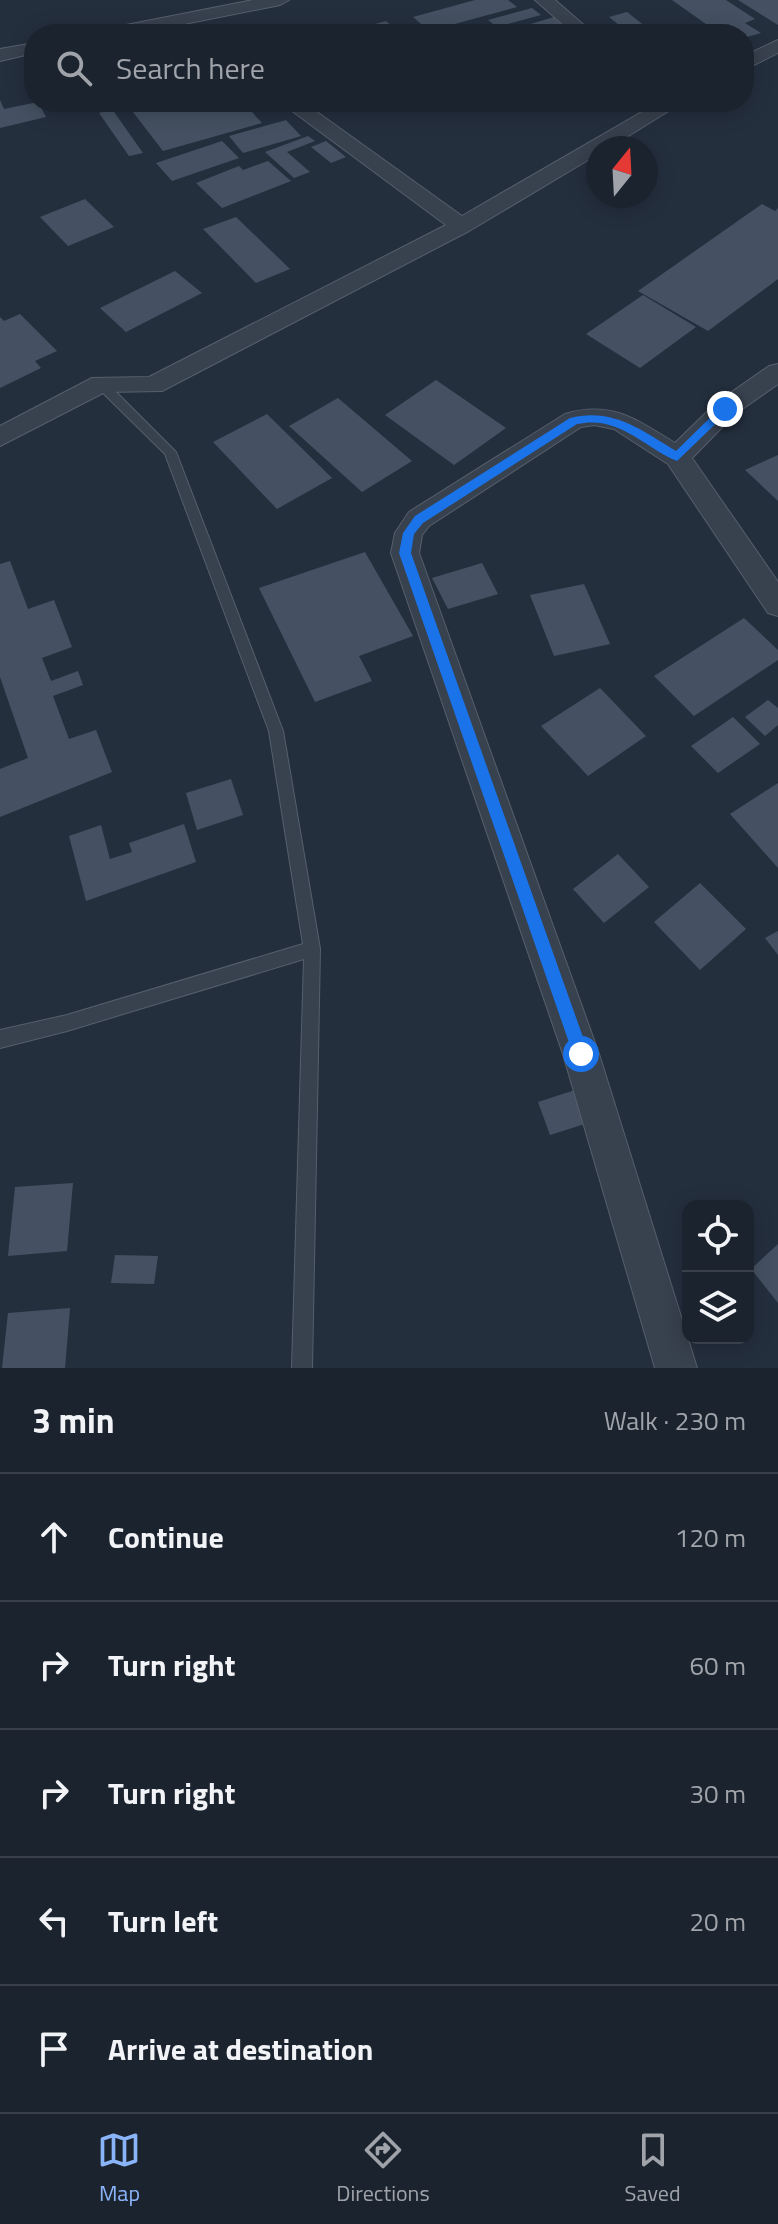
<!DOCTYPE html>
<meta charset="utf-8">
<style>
:root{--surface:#1b232e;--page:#242b36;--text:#f1f3f6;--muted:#a0a4aa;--line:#39404a;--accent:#8ab4f8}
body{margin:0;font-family:"Titillium Web",sans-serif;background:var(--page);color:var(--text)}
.controls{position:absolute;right:24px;bottom:24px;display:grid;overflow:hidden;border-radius:16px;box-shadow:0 4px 20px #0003}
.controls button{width:72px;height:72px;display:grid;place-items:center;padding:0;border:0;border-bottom:2px solid var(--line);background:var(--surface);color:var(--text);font:40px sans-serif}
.compass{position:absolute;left:586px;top:136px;width:72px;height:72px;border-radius:50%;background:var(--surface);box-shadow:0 4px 20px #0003;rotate:18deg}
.stop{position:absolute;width:24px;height:24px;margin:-18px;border:6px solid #1a73e8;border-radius:50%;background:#fff}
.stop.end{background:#1a73e8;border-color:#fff;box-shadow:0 2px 8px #0008}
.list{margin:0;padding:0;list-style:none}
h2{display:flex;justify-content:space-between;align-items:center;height:104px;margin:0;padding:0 32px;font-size:34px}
h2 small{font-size:26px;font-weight:400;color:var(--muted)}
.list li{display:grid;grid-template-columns:52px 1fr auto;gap:24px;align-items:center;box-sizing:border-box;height:128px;padding:0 32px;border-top:2px solid var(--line)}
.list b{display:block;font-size:30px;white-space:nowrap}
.list em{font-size:26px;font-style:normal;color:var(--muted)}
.icon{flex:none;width:44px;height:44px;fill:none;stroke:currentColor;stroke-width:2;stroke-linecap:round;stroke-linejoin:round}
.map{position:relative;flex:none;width:778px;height:1368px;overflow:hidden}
.search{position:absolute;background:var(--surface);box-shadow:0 4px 20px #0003;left:24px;right:24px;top:24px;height:88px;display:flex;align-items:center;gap:20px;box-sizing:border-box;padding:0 28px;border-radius:32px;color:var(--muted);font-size:30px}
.sheet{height:744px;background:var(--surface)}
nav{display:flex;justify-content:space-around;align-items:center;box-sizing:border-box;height:112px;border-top:2px solid var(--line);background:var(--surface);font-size:22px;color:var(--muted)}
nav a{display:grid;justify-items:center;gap:4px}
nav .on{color:var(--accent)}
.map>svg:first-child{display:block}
.building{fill:#455162}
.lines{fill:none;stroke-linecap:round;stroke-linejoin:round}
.lane-casing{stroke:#565f6c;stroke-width:2}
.street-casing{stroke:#565f6c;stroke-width:2}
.lane{fill:#38414e;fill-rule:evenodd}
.street{fill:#38414e;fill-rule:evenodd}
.route{fill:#1a73e8}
</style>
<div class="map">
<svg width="778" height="1368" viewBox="0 0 778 1368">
<rect width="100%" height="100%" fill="#242f3e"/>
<!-- building -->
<path class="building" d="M475 0H508L517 7 429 31 413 17Z
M672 0H726L755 19 745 23 761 33 747 37 728 24 713 29Z
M738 0H778V25Z
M532 8 541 15 497 27 488 20Z
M627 12 655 34H630L609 17Z
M554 17 570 29 554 34H524L517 28Z
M386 21 401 34H342V33Z
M0 100 4 109 38 102 46 117 0 128Z
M130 102H262L267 107 252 112 262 123 163 151 126 103Z
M112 109 143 153 129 156 99 113Z
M286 120 301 136 243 153 229 136Z
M308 136 315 141 287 152 310 172 294 178 265 152Z
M222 141 239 158 172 181 156 163Z
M326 141 346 157 331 163 311 147Z
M268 161 291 181 222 208 196 183 239 166 243 170Z
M85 199 114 227 68 246 40 217Z
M762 204 775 211 778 208V279L708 331 638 291Z
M236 217 290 269 256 283 203 229Z
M175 271 202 293 126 332 100 308Z
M643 295 696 327 640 368 586 334Z
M20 314 57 351 35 361 41 368 0 388V317L4 321Z
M436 380 506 428 454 465 385 415Z
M338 398 412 461 362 492 289 426Z
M267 414 332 478 277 509 213 442Z
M778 455V501L745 470Z
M365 552 413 636 359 656 372 681 315 702 259 588Z
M10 561 28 609 54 600 72 647 42 658 51 681 78 671 83 685 53 696 69 739 96 730 112 772 0 817V769L28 758 0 677V564Z
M482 563 498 594 448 609 432 578Z
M584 584 610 644 554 656 530 595Z
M744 618 778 650V660L694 716 654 676Z
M600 688 646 736 588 776 541 726Z
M768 700 778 708V725L765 736 745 717Z
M733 717 760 744 718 773 691 746Z
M231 779 243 815 197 830 186 793Z
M778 783V868L730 814Z
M184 824 196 862 86 901 69 836 101 825 110 859 132 852 129 843Z
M618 854 649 887 604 923 573 889Z
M700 883 746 929 700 970 654 922Z
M778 931V955L765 938Z
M575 1090 588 1123 550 1135 538 1102Z
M73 1183 67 1251 8 1256 15 1187Z
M778 1244V1303L751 1269Z
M115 1255 158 1256 154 1284 111 1283Z
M70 1308 65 1368H2L8 1313Z"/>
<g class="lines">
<!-- lane casing -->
<g class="lane-casing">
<path id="lane" d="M101 380 105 381 176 452 283 731 320 949 312 1368H292L304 959 67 1031 0 1048V1030L67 1015 303 944 269 731 165 454 97 387V381Z"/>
</g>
<!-- street casing -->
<g class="street-casing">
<path id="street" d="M253 0H289L280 5 134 34H97L106 29Z
M535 0H555L594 34H574Z
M778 40V53L744 70V56Z
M34 43V53L0 61V49Z
M280 102H303L462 216 659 102H683L609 148H598V154L469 231 162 391 105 392 0 446V426L92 378 149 377 446 225Z
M778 364V384L734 415 692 458 778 582V616L768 613 668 464 614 429 594 425 581 427 429 526 422 535 419 553 599 1054 697 1368H655L563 1054 391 553 395 533 409 512 565 414C612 400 637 420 675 443L716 403 769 366Z"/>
</g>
<!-- lane -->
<use href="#lane" class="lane"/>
<!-- street -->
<use href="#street" class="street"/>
</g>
<!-- route -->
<path class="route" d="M722 406 731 409 677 461C642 446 619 415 577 424L423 523 414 534 411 553 589 1054 581 1062 573 1054 399 553 403 533 415 516 570 418C612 407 642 430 676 451Z"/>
</svg>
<div class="controls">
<button><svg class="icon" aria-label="locate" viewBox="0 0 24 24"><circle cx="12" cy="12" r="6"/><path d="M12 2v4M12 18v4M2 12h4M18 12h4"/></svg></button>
<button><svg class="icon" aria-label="layers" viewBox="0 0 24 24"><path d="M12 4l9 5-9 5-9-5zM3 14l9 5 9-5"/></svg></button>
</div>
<svg class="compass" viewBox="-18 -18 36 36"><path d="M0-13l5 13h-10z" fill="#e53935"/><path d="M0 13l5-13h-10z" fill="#a0a4aa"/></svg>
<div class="stop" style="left:581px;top:1054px"></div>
<div class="stop end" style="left:725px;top:409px"></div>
<div class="search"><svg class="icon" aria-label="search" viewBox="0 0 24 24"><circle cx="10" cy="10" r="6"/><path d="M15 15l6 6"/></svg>Search here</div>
</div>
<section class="sheet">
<h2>3 min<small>Walk · 230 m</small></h2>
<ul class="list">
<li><svg class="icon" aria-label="ahead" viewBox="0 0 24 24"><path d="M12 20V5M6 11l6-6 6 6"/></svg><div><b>Continue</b></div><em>120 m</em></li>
<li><svg class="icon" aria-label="right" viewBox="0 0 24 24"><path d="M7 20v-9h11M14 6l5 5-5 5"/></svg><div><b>Turn right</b></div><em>60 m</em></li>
<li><svg class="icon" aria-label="right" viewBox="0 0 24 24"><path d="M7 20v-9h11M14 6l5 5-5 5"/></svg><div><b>Turn right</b></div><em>30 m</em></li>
<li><svg class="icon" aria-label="left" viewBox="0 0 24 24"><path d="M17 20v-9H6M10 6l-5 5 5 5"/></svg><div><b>Turn left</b></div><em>20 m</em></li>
<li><svg class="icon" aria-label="arrive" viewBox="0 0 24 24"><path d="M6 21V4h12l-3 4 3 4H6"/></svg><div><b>Arrive at destination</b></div></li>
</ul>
</section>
<nav>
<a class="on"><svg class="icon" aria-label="map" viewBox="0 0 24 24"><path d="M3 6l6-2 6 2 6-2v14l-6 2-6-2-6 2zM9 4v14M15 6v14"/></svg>Map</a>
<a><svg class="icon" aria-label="directions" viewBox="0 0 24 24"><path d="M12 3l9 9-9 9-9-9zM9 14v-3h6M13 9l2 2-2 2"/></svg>Directions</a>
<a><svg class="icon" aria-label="saved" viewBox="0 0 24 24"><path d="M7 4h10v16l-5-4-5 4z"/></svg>Saved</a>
</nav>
